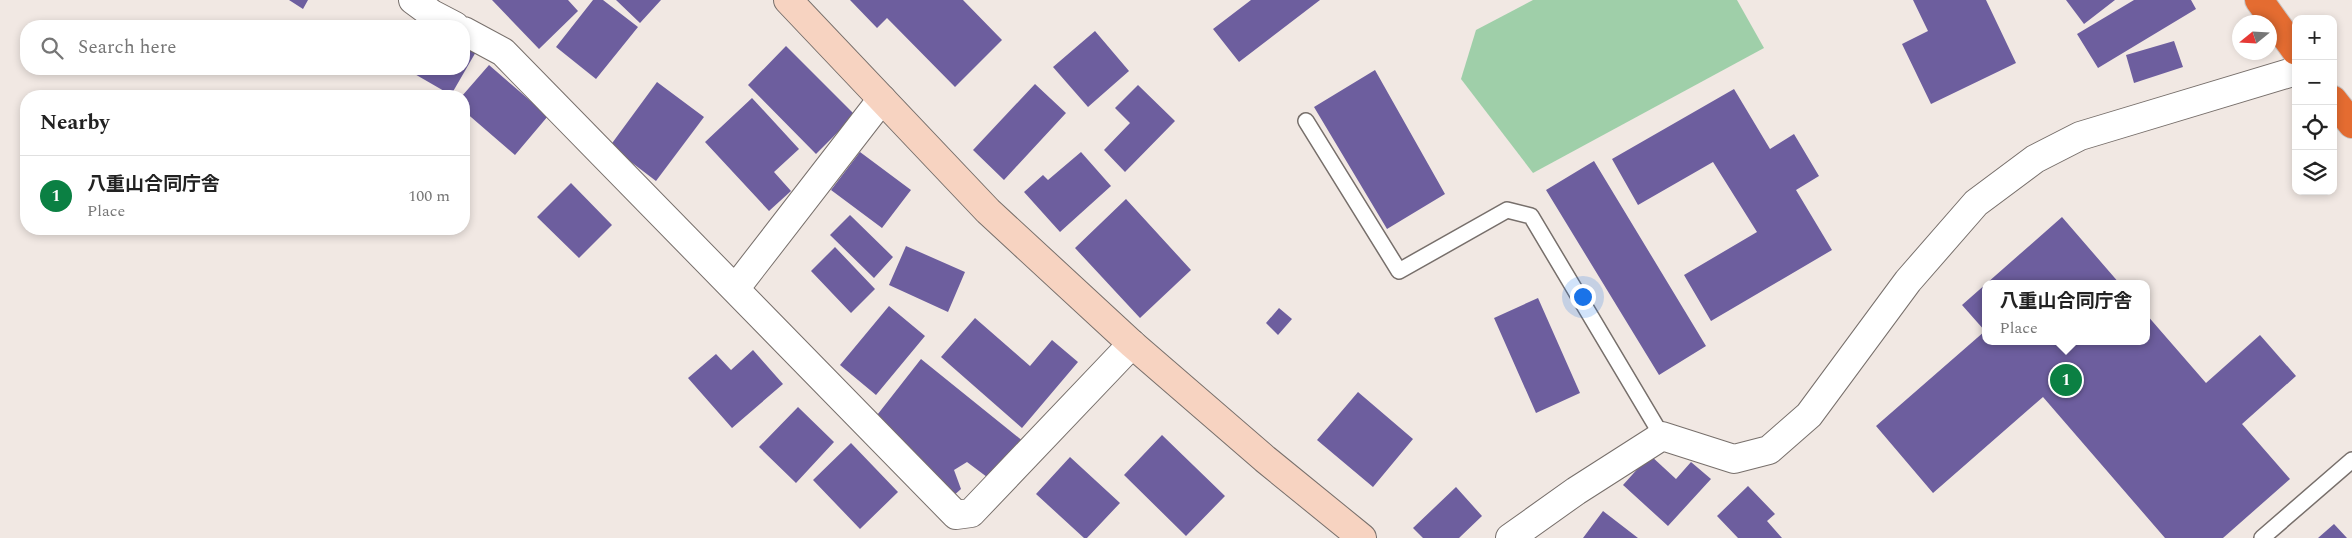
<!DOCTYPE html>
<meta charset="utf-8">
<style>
:root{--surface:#fff;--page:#f6f6f6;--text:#222;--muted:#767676;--line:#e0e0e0;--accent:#0b8043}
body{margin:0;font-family:Spectral,"Noto Sans JP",serif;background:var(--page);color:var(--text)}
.controls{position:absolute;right:15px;top:15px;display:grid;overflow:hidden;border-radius:10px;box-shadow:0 2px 8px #0003}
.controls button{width:45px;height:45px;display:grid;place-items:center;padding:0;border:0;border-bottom:1px solid var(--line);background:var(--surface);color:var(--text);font:25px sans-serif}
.compass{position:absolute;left:2232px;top:15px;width:45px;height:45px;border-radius:50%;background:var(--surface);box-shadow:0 2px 8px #0003;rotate:252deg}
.you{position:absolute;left:1582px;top:296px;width:18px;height:18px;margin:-12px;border:4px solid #fff;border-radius:50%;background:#1a73e8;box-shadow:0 0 0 8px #1a73e833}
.badge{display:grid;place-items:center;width:32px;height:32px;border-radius:50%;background:var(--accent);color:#fff;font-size:16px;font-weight:700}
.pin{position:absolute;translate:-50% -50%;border:2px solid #fff;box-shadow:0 1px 5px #0006}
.popup{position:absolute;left:1982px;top:280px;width:168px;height:65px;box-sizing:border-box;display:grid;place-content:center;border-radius:10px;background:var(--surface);filter:drop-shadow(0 1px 4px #0005);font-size:16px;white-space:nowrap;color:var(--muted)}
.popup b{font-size:19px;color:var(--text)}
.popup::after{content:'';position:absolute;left:50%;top:100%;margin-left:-10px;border:10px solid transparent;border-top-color:var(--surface)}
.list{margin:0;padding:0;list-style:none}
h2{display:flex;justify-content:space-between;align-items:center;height:65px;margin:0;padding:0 20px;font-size:21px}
h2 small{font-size:16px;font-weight:400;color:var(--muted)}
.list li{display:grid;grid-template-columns:32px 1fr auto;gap:15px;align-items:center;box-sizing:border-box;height:80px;padding:0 20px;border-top:1px solid var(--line)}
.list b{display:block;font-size:19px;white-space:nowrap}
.list p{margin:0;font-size:16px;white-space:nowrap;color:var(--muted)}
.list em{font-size:16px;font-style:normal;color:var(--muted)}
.icon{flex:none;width:28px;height:28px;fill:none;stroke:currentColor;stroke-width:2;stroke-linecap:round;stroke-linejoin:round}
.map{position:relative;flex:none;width:2352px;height:538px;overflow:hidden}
.search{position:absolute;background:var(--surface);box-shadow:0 2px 8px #0003;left:20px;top:20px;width:450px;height:55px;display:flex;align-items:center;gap:12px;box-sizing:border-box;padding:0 18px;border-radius:20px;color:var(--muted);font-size:19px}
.panel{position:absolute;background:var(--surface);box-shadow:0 2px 8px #0003;left:20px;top:90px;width:450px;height:145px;border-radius:20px}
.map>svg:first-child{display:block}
.green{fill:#9fcfa9}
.building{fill:#6d5e9e}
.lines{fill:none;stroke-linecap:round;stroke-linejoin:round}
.lane-casing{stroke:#776f6b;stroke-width:18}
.street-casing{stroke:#776f6b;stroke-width:30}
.secondary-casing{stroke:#776f6b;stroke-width:30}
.highway-casing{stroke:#c7c6c6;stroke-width:30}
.lane{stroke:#fff;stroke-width:15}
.street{stroke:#fff;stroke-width:28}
.secondary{stroke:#f7d3c1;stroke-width:28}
.highway{stroke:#e46c31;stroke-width:28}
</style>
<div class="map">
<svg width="2352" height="538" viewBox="0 0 2352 538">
<rect width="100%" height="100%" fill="#f1e8e3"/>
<!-- green -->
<path class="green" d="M1533 0H1737L1764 48 1533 173 1461 79 1476 30Z"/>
<!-- building -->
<path class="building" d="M289 0H308L303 9Z
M492 0H568L578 11 539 49Z
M593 0H603L638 27 596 79 556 47Z
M616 0H661L640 23Z
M850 0H963L1002 40 955 87 887 18 877 28Z
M1251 0H1320L1239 62 1213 29Z
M1913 0H1986L2016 63 1931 104 1902 44 1928 31Z
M2066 0H2115L2084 24Z
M2134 0H2191L2196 9 2098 68 2077 34Z
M1095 31 1129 71 1088 107 1053 67Z
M2174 41 2183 67 2134 83 2126 55Z
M464 42 477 50 451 95 406 69H464Z
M786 46 855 115 816 154 748 85Z
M489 65 548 116 515 155 464 111V96H462Z
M1375 70 1445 194 1387 229 1314 107Z
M657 82 704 117 656 181 610 146Z
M1035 84 1066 113 1004 180 973 150Z
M1138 85 1175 121 1125 172 1104 150 1130 123 1115 108Z
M1734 89 1770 149 1794 134 1819 176 1796 190 1832 250 1711 321 1684 275 1757 232 1713 162 1638 205 1612 159Z
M752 98 799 149 774 172 791 191 769 211 705 142Z
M860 152 911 190 882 228 831 190Z
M1081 152 1111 186 1060 232 1024 192 1043 175 1048 180Z
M1594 161 1706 346 1659 375 1546 190Z
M571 183 612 225 579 258 537 217Z
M1126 199 1191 270 1140 318 1075 248Z
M850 215 893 257 874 278 830 235Z
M2062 217 2120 284H1986V341H2146V314L2206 383 2260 335 2296 376 2242 424 2290 479 2223 538H2165L2043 397 1933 493 1876 426 1985 331 1962 305Z
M906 246 965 272 948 312 889 285Z
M835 247 875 289 851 313 811 271Z
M1538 298 1580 393 1536 413 1494 318Z
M889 306 925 336 876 395 840 365Z
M1279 308 1292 319 1278 335 1266 323Z
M975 318 1030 366 1052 340 1078 362 1022 428 941 357Z
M753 350 783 384 732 428 688 378 716 354 731 370Z
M921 359 1024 442 991 480 967 462 954 470 961 489 952 497 874 419Z
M1358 392 1413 439 1373 487 1317 440Z
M798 407 834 442 796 483 759 447Z
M1162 435 1225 496 1186 536 1124 475Z
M851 443 898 492 860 529 813 480Z
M1650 455 1676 479 1691 462 1711 479 1668 526 1623 485Z
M1070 457 1120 503 1087 538H1084L1036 494Z
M1748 486 1775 514 1767 521 1782 538H1738L1717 516Z
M1456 487 1482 516 1459 538H1423L1413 528Z
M1603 511 1638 538H1583Z
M2334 524 2347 538H2318Z"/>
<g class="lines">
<!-- lane casing -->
<g class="lane-casing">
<path id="lane" d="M1306 121 1399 271 1507 210 1531 216 1662 436
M2262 538 2352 460"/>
</g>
<!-- street casing -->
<g class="street-casing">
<path id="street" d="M413 0 432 14 455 26
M464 31 503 52 956 515 971 513 1132 344
M735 289 882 99
M1510 538 1576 491 1662 436 1734 459 1769 450 1809 415 1908 281 1976 203 2035 159 2080 136 2296 71"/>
</g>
<!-- secondary casing -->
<g class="secondary-casing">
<path id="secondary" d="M788 0 988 211 1132 344 1265 459 1362 538"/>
</g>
<!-- highway casing -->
<g class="highway-casing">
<path id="highway" d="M2259 0 2296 51
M2333 100 2352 124"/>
</g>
<!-- lane -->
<use href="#lane" class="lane"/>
<!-- street -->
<use href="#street" class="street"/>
<!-- secondary -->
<use href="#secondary" class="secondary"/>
<!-- highway -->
<use href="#highway" class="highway"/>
</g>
</svg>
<div class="controls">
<button>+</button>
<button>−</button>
<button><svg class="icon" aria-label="locate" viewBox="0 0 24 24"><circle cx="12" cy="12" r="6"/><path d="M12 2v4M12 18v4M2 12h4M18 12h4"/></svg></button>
<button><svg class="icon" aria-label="layers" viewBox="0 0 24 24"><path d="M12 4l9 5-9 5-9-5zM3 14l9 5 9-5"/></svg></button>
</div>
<svg class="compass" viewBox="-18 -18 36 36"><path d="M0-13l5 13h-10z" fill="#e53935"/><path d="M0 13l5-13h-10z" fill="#767676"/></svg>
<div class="you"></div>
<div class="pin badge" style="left:2066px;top:380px">1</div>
<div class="popup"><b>八重山合同庁舎</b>Place</div>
<div class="search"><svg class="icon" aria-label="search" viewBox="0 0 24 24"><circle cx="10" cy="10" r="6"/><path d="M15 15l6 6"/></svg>Search here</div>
<section class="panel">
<h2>Nearby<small></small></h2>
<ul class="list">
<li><span class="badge">1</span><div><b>八重山合同庁舎</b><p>Place</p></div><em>100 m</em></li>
</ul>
</section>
</div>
